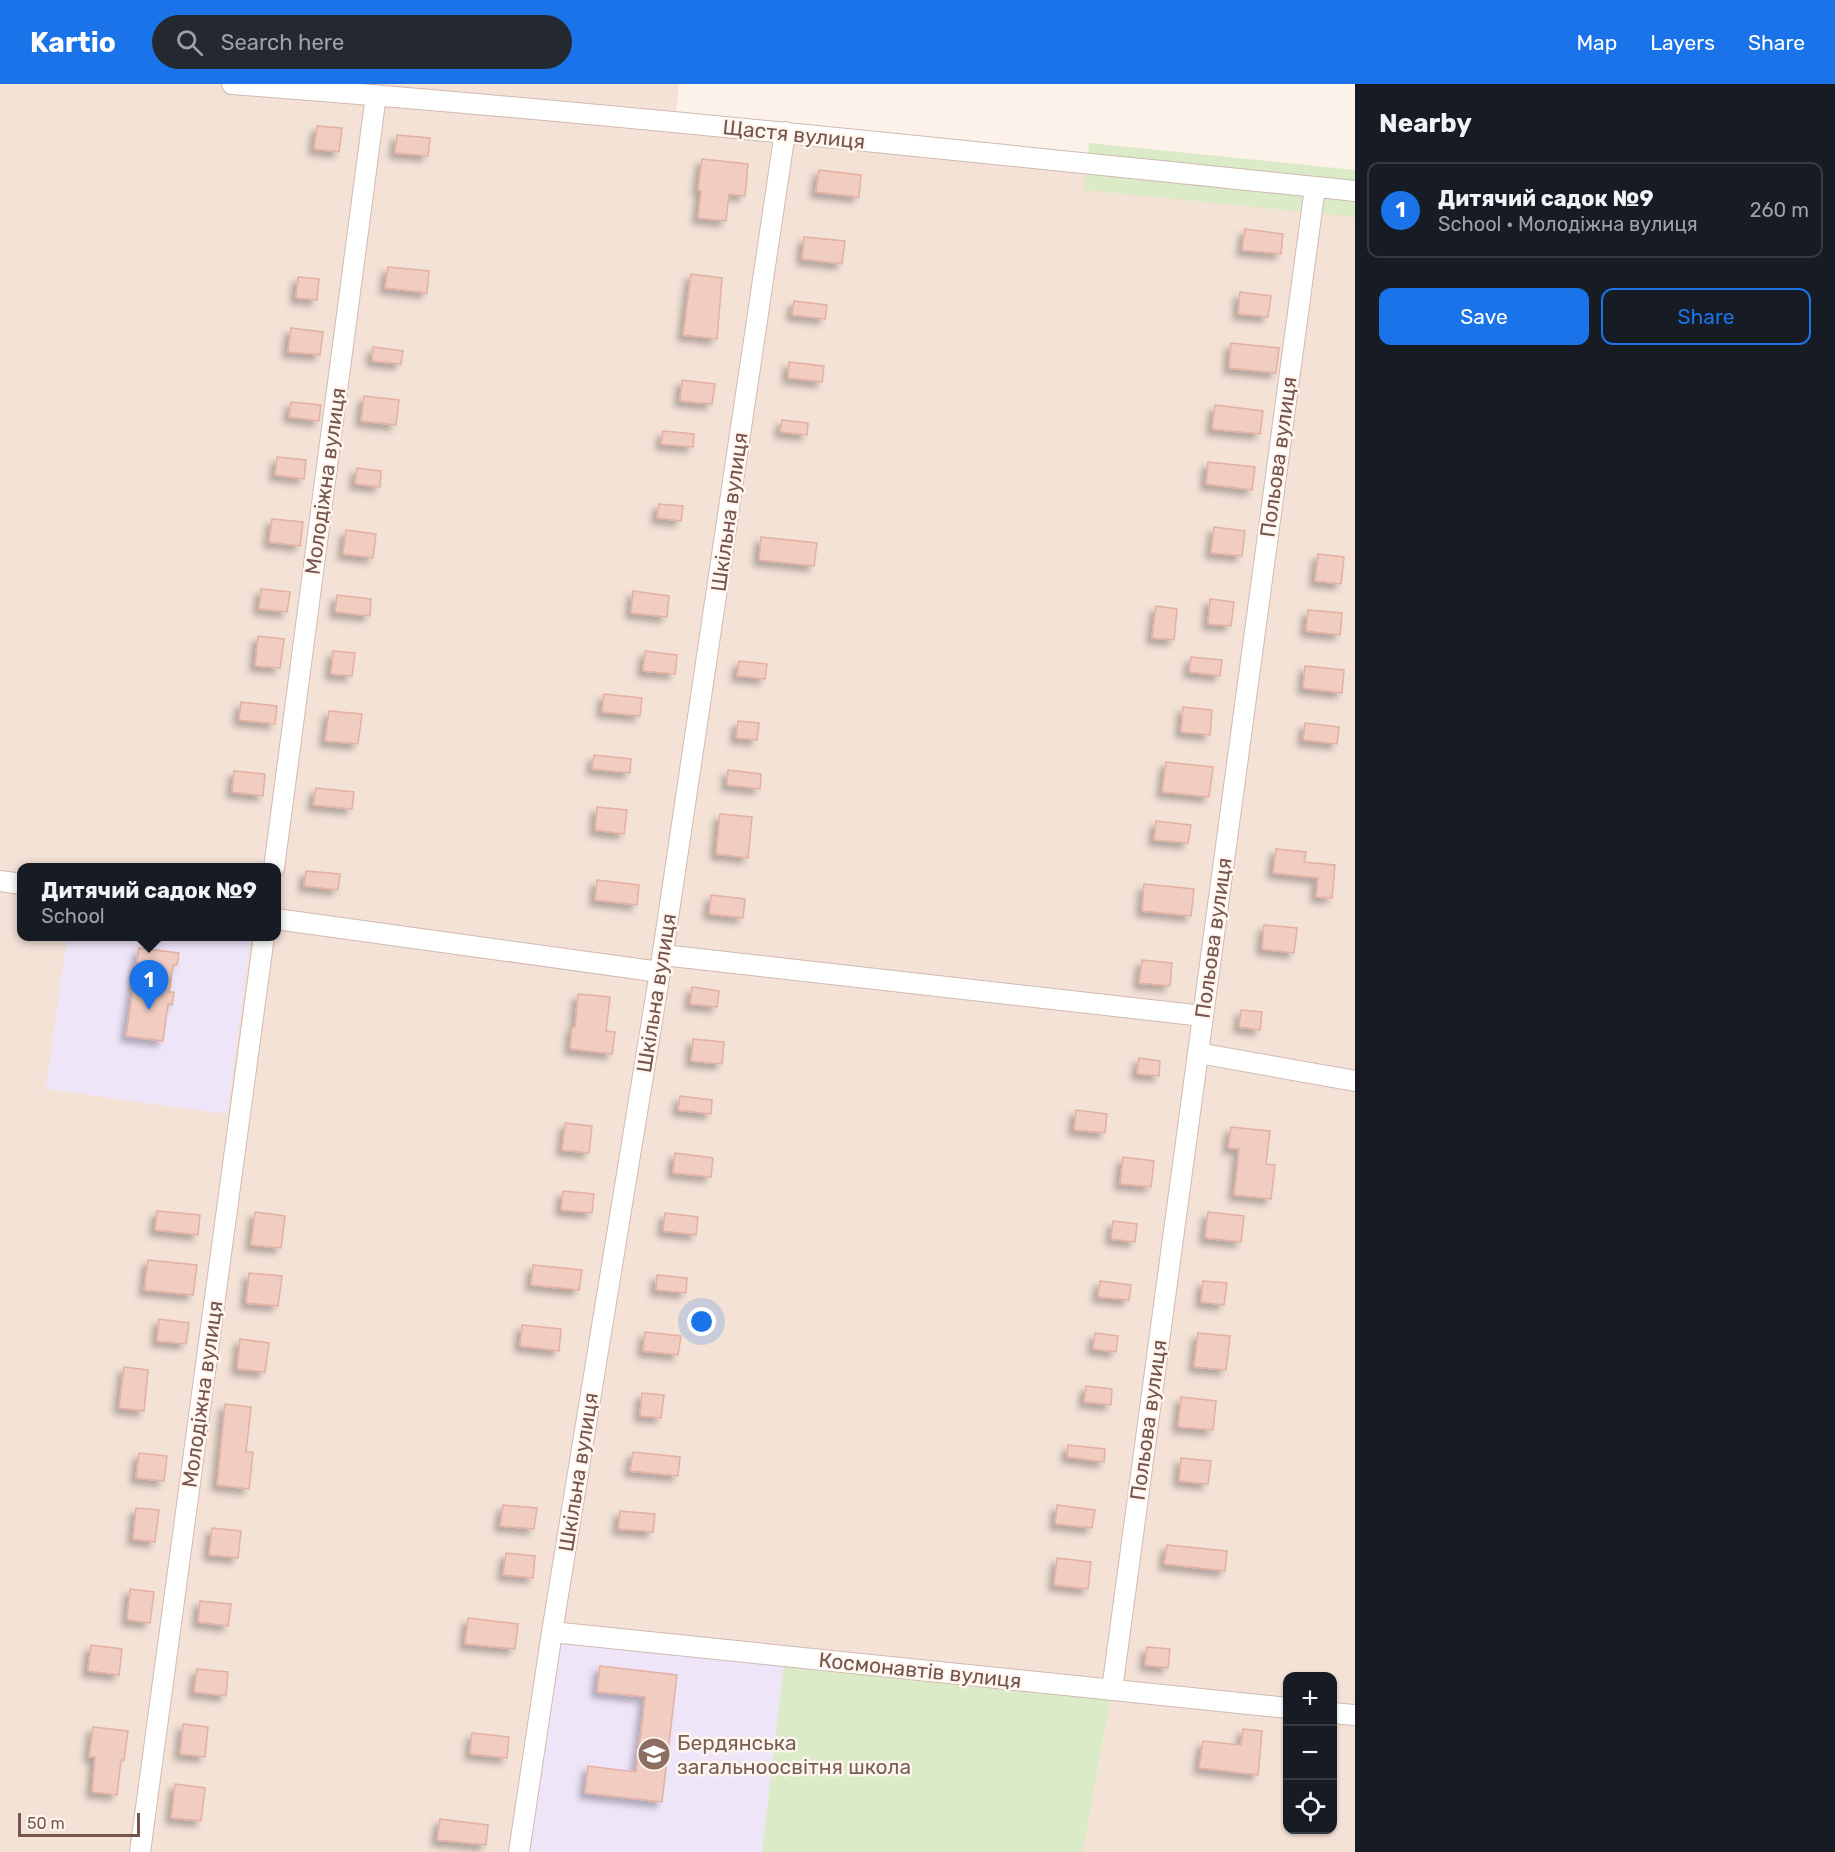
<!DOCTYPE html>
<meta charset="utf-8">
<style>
:root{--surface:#171b24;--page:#242831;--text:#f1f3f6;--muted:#9ea1a6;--line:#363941;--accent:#1a73e8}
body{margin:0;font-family:Rubik,sans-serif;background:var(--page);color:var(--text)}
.controls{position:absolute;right:18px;bottom:18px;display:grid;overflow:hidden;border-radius:12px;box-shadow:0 2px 4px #0004}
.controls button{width:54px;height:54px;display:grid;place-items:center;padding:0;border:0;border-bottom:2px solid var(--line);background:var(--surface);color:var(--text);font:30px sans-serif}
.scale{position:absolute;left:18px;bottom:15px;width:122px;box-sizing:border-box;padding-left:6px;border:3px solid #76554d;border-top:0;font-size:16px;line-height:21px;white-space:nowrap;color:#76554d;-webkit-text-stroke:4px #fff6ef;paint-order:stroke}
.you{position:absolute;left:702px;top:1238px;width:21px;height:21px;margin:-15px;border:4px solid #fff;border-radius:50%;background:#1a73e8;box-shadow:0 0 0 9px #1a73e833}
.badge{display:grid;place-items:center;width:39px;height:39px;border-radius:50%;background:var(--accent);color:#fff;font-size:20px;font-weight:700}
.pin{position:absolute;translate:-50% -50px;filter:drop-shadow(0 2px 3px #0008)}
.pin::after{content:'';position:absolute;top:32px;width:21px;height:18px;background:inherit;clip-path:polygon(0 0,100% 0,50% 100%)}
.popup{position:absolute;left:17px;top:779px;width:264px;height:78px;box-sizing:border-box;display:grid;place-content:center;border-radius:12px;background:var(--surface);filter:drop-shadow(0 2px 4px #0005);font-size:20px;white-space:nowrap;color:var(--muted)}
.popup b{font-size:22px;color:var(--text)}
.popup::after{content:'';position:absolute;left:50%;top:100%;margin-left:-12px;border:12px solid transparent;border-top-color:var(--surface)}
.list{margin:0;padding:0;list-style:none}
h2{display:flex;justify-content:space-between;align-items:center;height:78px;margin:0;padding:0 24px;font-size:26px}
h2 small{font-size:20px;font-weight:400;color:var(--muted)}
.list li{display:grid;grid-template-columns:39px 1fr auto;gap:18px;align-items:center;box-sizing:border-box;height:96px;margin:0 12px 12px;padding:0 12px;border:2px solid var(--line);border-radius:12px}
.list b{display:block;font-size:22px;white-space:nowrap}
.list p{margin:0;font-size:20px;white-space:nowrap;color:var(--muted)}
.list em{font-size:20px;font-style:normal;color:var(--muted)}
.actions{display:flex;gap:12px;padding:18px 24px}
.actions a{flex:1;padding:14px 0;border:2px solid var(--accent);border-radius:12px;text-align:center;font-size:21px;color:var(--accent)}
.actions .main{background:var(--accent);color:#fff}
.icon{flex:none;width:33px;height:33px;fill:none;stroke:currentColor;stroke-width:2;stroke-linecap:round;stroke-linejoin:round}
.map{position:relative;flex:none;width:1355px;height:1768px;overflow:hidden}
header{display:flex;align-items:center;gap:36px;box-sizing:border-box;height:84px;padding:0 30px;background:var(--accent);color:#fff}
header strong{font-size:28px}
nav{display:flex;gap:33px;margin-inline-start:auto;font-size:21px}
.search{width:420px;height:54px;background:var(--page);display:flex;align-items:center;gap:15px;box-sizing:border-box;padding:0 21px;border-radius:33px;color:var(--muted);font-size:22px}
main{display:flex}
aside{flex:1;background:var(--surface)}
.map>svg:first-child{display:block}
.residential{fill:#f4e2d7;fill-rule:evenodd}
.education{fill:#efe5f9}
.green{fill:#dbeac7}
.building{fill:#f1cdc1;stroke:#e3b0a2;stroke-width:1.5;filter:url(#shadow)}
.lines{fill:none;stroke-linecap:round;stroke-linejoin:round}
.minor-casing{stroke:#d0bab1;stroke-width:22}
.minor{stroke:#fff;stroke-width:20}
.labels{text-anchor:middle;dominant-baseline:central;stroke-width:5;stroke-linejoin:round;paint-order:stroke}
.street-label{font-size:21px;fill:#76554d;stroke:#fff6ef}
.education-label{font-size:21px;fill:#785e54;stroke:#fff6ef;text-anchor:start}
</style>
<header>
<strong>Kartio</strong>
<div class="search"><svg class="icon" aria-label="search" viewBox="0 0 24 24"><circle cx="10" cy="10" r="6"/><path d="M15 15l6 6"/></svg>Search here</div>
<nav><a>Map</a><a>Layers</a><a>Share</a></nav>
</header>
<main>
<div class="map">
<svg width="1355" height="1768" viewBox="0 0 1355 1768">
<defs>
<filter id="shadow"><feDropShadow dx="-5.5" dy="5.5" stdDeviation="3" flood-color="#0004"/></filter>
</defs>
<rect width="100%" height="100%" fill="#fcf2e9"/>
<!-- residential -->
<path class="residential" d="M0 0H679L675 38 1355 106V1768H1083L1112 1606 519 1768H0ZM21 784H276V852H21ZM1288 1592H1332V1746H1288Z"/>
<!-- education -->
<path class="education" d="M67 853H251L227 1030 46 1005Z
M552 1548 785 1572 762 1768H519Z"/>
<!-- green -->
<path class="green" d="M1089 59 1355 86V133L1084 106Z
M785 1572 1112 1606 1083 1768H762Z"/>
<!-- building -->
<path class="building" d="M317 42 342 44 339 68 314 65Z
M397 51 430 54 428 72 395 69Z
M702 75 748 80 745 112 729 110 726 137 698 134 701 107 698 106Z
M819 86 861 91 859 113 816 108Z
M1245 145 1283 150 1281 170 1242 166Z
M804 153 845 157 842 180 802 175Z
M388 183 429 187 427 209 385 204Z
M691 190 722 194 717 255 683 251Z
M298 193 319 195 317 216 296 214Z
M1240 208 1271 212 1268 233 1238 230Z
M794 217 827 221 825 235 792 231Z
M291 244 323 248 320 271 288 268Z
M1231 259 1279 264 1276 289 1229 284Z
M373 263 403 267 401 280 372 277Z
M789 278 824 282 822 298 788 294Z
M682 296 715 300 712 320 680 317Z
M364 312 399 316 396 341 361 337Z
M291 318 321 321 319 337 289 333Z
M1215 321 1263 327 1260 350 1212 345Z
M782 336 808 339 807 351 780 348Z
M663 347 694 350 693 363 661 360Z
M277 373 306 376 304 395 275 391Z
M1208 378 1255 383 1252 406 1206 400Z
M357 384 381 387 380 403 355 400Z
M659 420 683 422 681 437 657 434Z
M272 435 303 438 300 462 269 458Z
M1214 443 1245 447 1242 472 1211 469Z
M346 446 376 450 373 474 343 470Z
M761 453 817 459 814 482 759 476Z
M1318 470 1344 473 1341 500 1315 497Z
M261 505 290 508 287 528 259 525Z
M633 507 669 512 667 533 631 529Z
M337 511 371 515 370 532 335 528Z
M1210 515 1234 518 1231 542 1208 540Z
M1156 522 1177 525 1174 556 1152 554Z
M1308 526 1342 529 1340 551 1306 547Z
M258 552 284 555 280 584 255 582Z
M333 567 355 569 352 592 331 590Z
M645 567 677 571 675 590 643 587Z
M1191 573 1222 576 1220 592 1189 588Z
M739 577 767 580 765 595 737 592Z
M1305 582 1344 586 1342 609 1303 604Z
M604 610 642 614 640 632 602 628Z
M241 618 277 622 275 640 239 636Z
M1183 623 1212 626 1210 651 1181 648Z
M329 627 362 630 358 660 325 657Z
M738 637 759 639 757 656 736 654Z
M1305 639 1339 643 1337 660 1303 656Z
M594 671 631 675 630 689 592 685Z
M1166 678 1213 683 1209 713 1162 708Z
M728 686 761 690 760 705 727 701Z
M234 687 265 690 263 712 232 708Z
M316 704 354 708 352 725 313 721Z
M597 723 627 726 624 750 595 746Z
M720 730 752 733 748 774 716 770Z
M1156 737 1191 741 1188 759 1154 756Z
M1276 765 1306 768 1304 778 1335 781 1332 814 1316 813 1318 794 1273 789Z
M306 787 340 790 338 806 304 802Z
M597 796 639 801 637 821 595 816Z
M1144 800 1194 805 1191 832 1142 827Z
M711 811 745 815 743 834 709 830Z
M1264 841 1297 844 1294 869 1262 865Z
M139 864 179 869 177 881H173L169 908H174L172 921 168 920 163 957 126 952Z
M1142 876 1172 879 1170 902 1139 899Z
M692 903 719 907 717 923 690 920Z
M578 910 610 913 606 947 615 948 612 970 570 965 572 943H575Z
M1241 926 1262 928 1260 946 1239 943Z
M693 955 724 958 722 980 691 977Z
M1139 974 1160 977 1159 992 1137 990Z
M680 1012 712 1016 711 1030 678 1026Z
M1076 1026 1107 1030 1105 1049 1074 1046Z
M565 1039 592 1042 589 1069 562 1066Z
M1231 1043 1270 1047 1266 1080 1275 1081 1271 1115 1234 1111 1239 1065 1228 1064Z
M675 1069 713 1074 711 1093 673 1089Z
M1123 1073 1154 1077 1151 1103 1120 1100Z
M563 1107 594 1110 592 1129 561 1126Z
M157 1127 200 1131 198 1151 155 1146Z
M255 1128 285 1132 281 1164 251 1161Z
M1208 1128 1244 1132 1241 1158 1205 1154Z
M665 1129 698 1133 696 1151 663 1147Z
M1113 1137 1137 1140 1135 1158 1111 1155Z
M148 1176 197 1181 193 1211 144 1206Z
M533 1181 582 1186 579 1206 531 1201Z
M249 1189 282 1192 278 1222 246 1219Z
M657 1191 687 1194 686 1209 656 1206Z
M1100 1197 1131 1201 1129 1216 1098 1213Z
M1203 1197 1227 1199 1224 1221 1201 1218Z
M159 1235 189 1239 186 1260 157 1257Z
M522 1241 561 1245 559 1267 520 1262Z
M645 1248 681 1252 678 1271 643 1267Z
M1095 1249 1118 1252 1116 1268 1093 1265Z
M1198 1249 1230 1252 1226 1286 1194 1283Z
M240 1255 269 1259 265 1288 237 1285Z
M124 1283 148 1286 144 1327 119 1324Z
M1086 1302 1112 1305 1111 1321 1084 1318Z
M642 1309 664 1311 661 1334 640 1332Z
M1181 1313 1216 1317 1213 1346 1178 1343Z
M225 1320 251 1323 246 1368H253L249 1405 217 1401Z
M1068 1361 1105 1365 1104 1378 1067 1373Z
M633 1368 680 1373 678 1392 630 1387Z
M139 1369 167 1372 164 1397 136 1394Z
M1181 1374 1211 1377 1208 1400 1179 1397Z
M503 1421 537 1424 534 1445 500 1442Z
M1057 1421 1095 1426 1092 1444 1055 1440Z
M136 1424 159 1426 155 1458 133 1455Z
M620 1427 655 1430 653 1448 618 1445Z
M212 1444 241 1447 238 1474 209 1471Z
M1167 1461 1227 1467 1225 1487 1164 1480Z
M506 1469 535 1472 533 1494 503 1491Z
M1057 1474 1091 1478 1088 1505 1054 1501Z
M130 1505 154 1508 150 1539 127 1536Z
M200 1517 231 1520 228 1542 198 1538Z
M468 1534 518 1540 515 1565 465 1560Z
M91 1561 122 1565 119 1591 88 1587Z
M1147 1563 1170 1565 1168 1584 1145 1581Z
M600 1582 677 1591 662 1718 585 1709 588 1682 636 1688 645 1613 597 1608Z
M197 1585 228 1588 226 1612 194 1608Z
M183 1640 208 1643 205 1673 180 1670Z
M93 1643 128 1647 124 1676H121L117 1711 92 1708 95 1673H89Z
M1243 1645 1262 1647 1258 1691 1199 1684 1203 1657 1241 1661Z
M472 1649 509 1653 507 1674 470 1670Z
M175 1700 205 1704 201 1737 171 1734Z
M440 1735 488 1741 486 1761 437 1756Z"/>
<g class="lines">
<!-- minor casing -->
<g class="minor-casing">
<path id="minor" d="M232 0C607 28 981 69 1355 107
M274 784 376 11
M0 797 21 800
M276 835 660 888
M663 871 1203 932
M1198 969 1355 997
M552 1548 1288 1624
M1112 1606 1315 103
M1332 1629 1355 1631
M140 1768 264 852
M519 1768 552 1548 660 888 785 48"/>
</g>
<!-- minor -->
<use href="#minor" class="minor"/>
</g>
<!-- icons -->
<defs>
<g id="school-disc" transform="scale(1.725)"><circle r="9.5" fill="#8d6e63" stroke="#fff6ef"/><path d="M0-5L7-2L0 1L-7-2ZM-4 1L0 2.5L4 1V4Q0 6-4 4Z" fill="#fff"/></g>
</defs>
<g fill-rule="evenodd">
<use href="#school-disc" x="654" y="1670"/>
</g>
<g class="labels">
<!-- street labels -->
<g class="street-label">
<text transform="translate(794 50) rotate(6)">Щастя вулиця</text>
<text transform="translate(1278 373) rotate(-82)">Польова вулиця</text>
<text transform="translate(325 397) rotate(-82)">Молодіжна вулиця</text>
<text transform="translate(729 428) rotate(-82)">Шкільна вулиця</text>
<text transform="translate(1213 854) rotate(-82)">Польова вулиця</text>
<text transform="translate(656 909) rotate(-81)">Шкільна вулиця</text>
<text transform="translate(202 1310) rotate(-82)">Молодіжна вулиця</text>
<text transform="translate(1148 1336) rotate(-82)">Польова вулиця</text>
<text transform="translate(578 1388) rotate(-81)">Шкільна вулиця</text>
<text transform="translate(920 1586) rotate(6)">Космонавтів вулиця</text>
</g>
<!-- education labels -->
<g class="education-label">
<text x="677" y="1658">Бердянська<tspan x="677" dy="24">загальноосвітня школа</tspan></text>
</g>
</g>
</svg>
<div class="controls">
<button>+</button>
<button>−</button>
<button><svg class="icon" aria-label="locate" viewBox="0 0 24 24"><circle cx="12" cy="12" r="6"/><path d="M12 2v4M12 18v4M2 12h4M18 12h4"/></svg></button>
</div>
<div class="scale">50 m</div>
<div class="you"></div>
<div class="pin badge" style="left:149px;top:926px">1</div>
<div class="popup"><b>Дитячий садок №9</b>School</div>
</div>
<aside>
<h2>Nearby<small></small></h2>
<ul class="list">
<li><span class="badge">1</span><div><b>Дитячий садок №9</b><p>School · Молодіжна вулиця</p></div><em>260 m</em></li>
</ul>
<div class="actions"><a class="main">Save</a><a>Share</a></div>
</aside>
</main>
